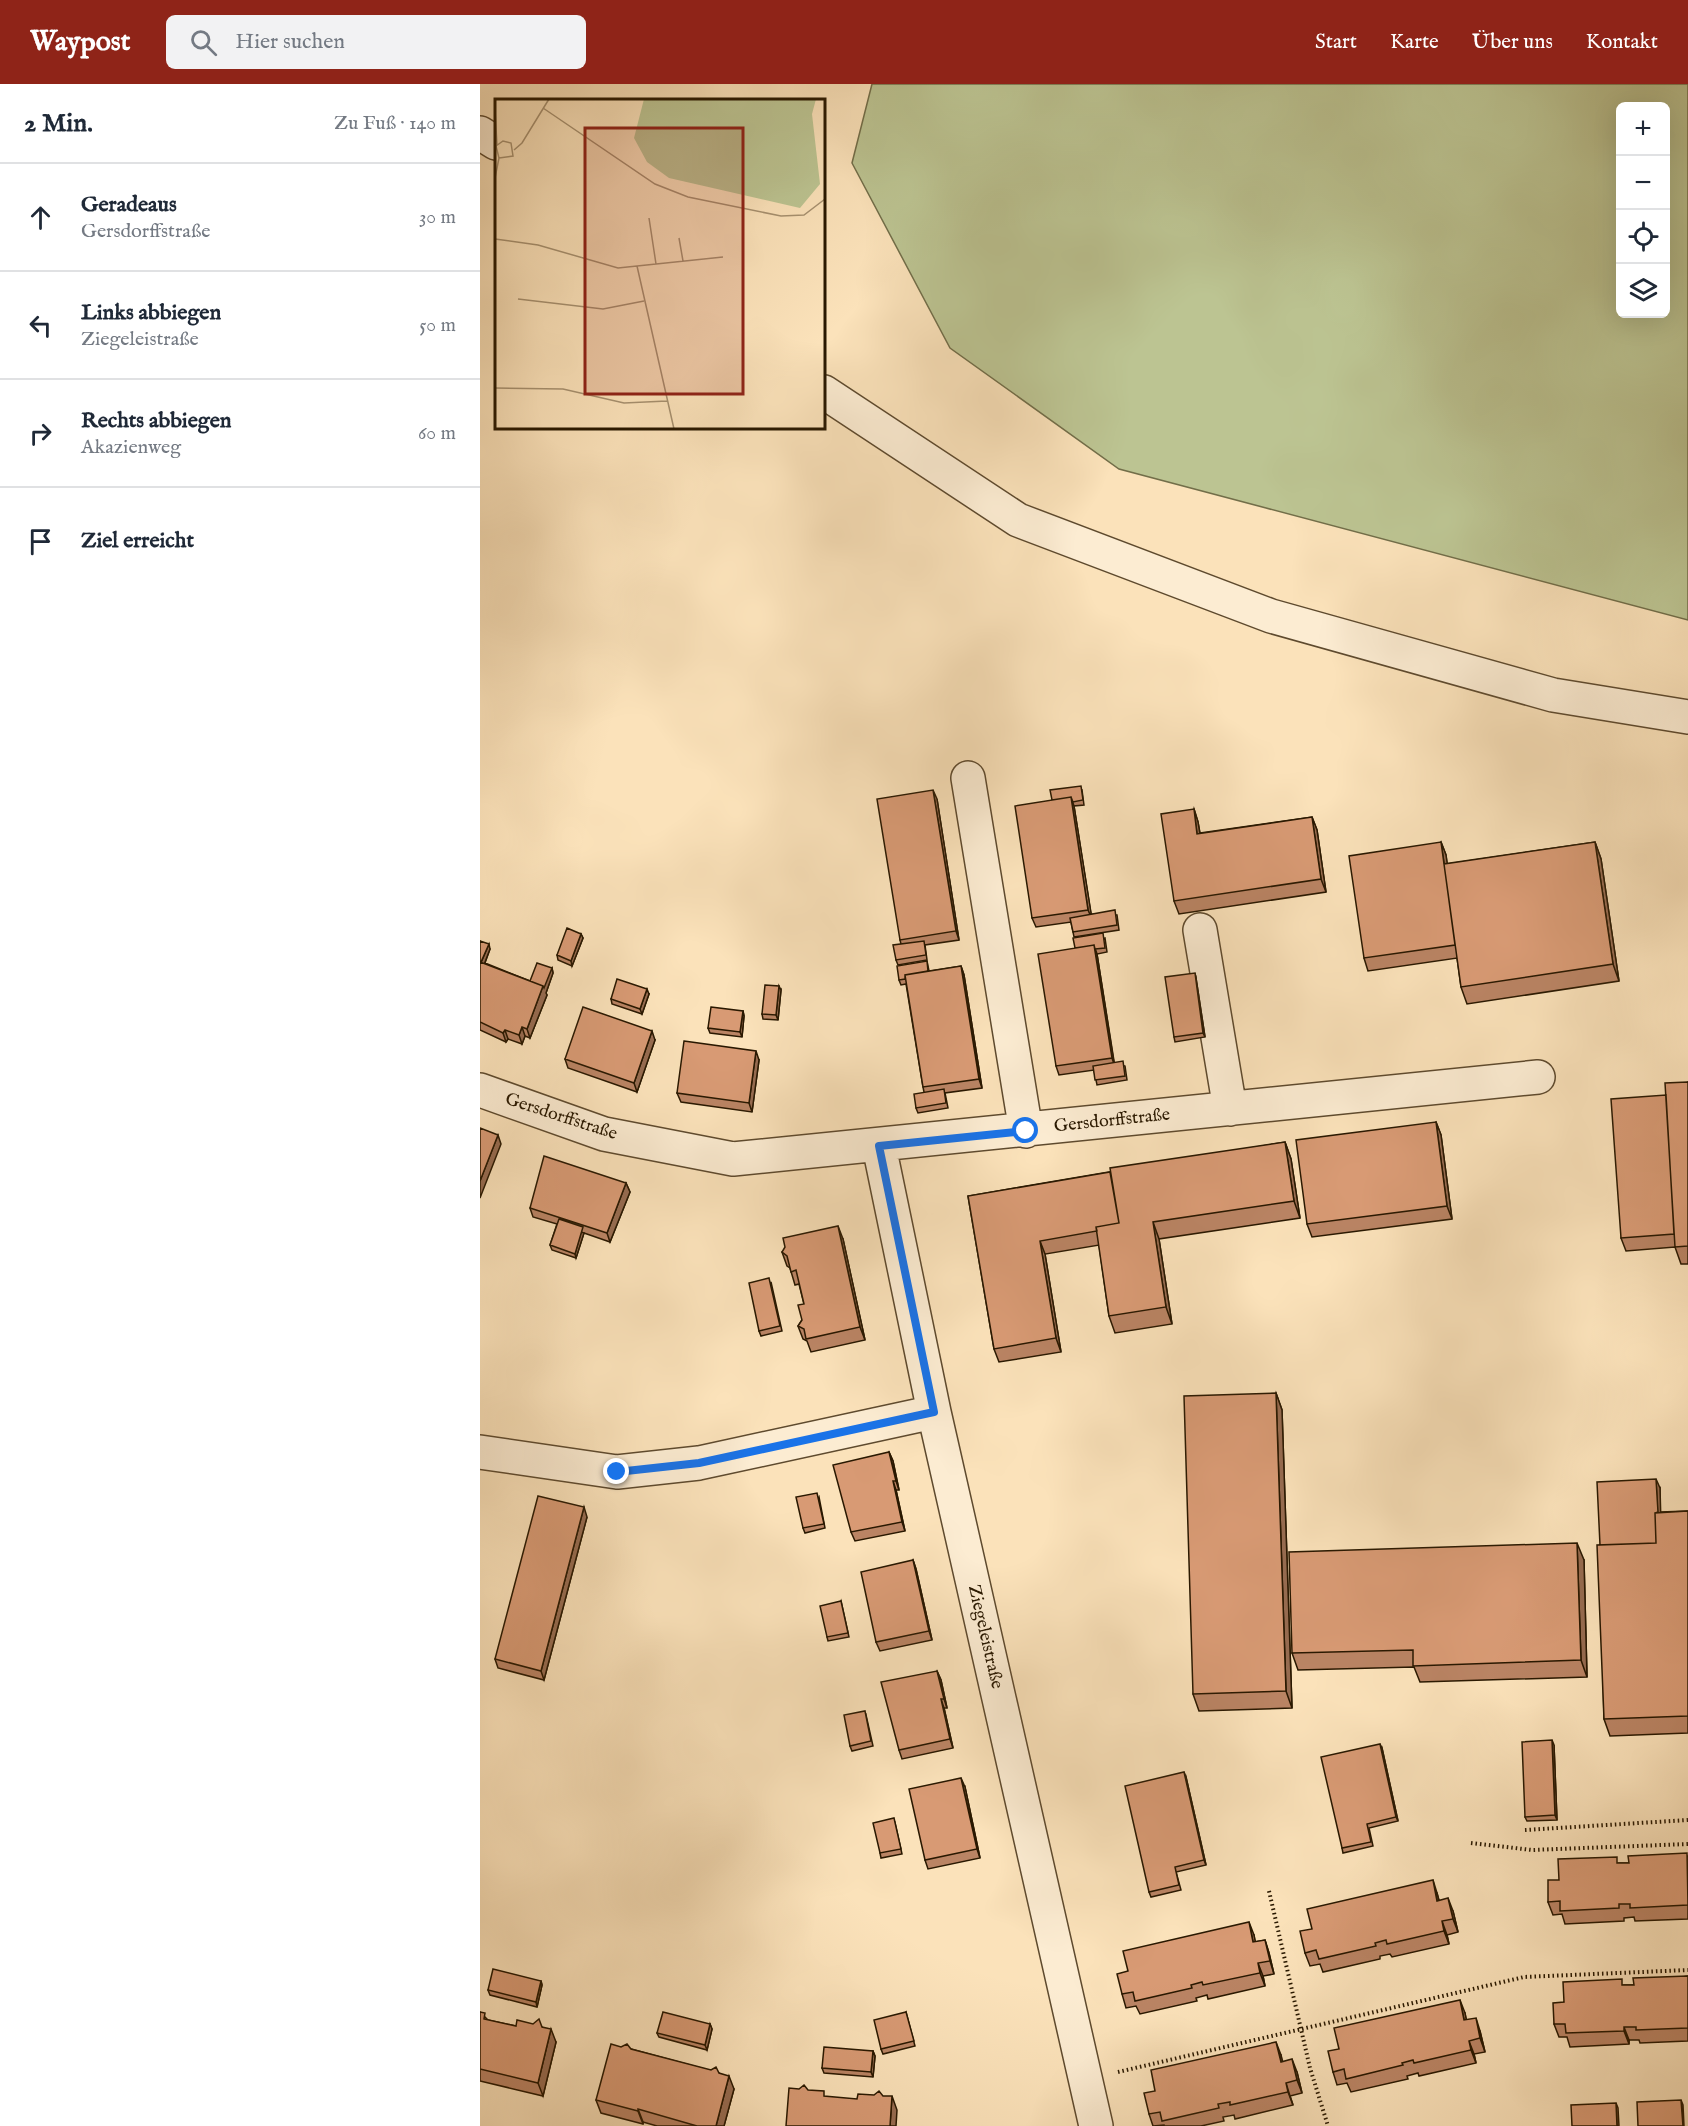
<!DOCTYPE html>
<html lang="de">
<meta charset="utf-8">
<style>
:root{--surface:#fff;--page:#f2f2f3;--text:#1f2937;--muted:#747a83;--line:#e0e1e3;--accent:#8f2418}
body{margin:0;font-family:"IM FELL English",serif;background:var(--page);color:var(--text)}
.controls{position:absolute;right:18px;top:18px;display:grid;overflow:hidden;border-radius:9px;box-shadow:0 6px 24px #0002}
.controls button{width:54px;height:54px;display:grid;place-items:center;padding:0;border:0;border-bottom:2px solid var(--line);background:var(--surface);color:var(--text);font:30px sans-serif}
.stop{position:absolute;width:18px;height:18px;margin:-14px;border:4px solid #1a73e8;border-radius:50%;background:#fff}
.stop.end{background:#1a73e8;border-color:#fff;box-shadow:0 2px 6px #0008}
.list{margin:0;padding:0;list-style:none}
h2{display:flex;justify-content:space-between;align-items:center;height:78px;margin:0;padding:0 24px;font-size:26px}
h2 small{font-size:20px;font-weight:400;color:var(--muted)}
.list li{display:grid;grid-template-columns:39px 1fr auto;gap:18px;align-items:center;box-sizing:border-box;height:108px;padding:0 24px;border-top:2px solid var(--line)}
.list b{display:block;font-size:22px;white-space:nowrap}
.list p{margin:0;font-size:20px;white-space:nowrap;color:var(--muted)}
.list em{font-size:20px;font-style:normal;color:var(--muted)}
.icon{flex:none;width:33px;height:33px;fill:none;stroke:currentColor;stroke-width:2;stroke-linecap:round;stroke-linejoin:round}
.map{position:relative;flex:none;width:1208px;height:2042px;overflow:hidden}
header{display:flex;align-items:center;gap:36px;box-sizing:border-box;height:84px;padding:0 30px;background:var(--accent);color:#fff}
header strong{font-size:28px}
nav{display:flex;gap:33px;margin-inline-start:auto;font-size:21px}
.search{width:420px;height:54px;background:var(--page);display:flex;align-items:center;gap:15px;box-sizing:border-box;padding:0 21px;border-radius:9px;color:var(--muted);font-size:22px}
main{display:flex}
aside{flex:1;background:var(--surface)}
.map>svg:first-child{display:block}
.green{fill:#bcc492;stroke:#726e49;stroke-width:1.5;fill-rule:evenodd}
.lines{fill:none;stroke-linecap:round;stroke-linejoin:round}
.minor-casing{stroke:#5e4a2e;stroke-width:36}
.path{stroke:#291800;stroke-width:4;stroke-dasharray:1.5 3;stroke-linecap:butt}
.minor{stroke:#fcecd2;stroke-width:33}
.wall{fill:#ba8464;stroke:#291800;stroke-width:1.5}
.shaded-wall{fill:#976c51;stroke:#291800;stroke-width:1.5}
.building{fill:#d89a74;stroke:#291800;stroke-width:1.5}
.route{stroke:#1a73e8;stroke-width:8}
.labels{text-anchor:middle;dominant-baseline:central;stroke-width:5;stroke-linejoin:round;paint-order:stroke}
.street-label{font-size:18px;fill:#291800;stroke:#fcecd2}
.inset-road{fill:none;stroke:#a79170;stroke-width:1.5}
.view{fill:#8f2418;fill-opacity:0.15;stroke:#8f2418;stroke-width:3}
.inset-edge{fill:none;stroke:#291800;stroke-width:3}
</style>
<header>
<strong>Waypost</strong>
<div class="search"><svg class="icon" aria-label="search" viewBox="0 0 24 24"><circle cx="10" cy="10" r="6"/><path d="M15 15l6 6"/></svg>Hier suchen</div>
<nav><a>Start</a><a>Karte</a><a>Über uns</a><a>Kontakt</a></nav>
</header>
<main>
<aside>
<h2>2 Min.<small>Zu Fuß · 140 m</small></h2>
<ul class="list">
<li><svg class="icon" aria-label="ahead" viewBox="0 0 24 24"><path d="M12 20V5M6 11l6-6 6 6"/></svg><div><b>Geradeaus</b><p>Gersdorffstraße</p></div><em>30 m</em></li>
<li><svg class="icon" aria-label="left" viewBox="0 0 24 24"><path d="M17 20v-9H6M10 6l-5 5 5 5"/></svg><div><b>Links abbiegen</b><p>Ziegeleistraße</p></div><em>50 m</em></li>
<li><svg class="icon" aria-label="right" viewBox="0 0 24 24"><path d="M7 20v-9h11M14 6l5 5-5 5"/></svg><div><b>Rechts abbiegen</b><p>Akazienweg</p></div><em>60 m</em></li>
<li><svg class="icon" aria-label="arrive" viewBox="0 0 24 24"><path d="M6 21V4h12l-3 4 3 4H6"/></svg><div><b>Ziel erreicht</b></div></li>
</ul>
</aside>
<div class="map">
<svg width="1208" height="2042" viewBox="0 0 1208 2042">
<rect width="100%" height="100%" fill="#fbe2ba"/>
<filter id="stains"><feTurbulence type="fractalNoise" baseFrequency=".00333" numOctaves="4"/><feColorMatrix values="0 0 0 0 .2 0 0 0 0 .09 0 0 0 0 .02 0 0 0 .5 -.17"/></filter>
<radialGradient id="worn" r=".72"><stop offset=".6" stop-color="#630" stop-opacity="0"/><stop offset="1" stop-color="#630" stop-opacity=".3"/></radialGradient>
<!-- green -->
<path class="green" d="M392 0H1208V536L639 385 470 264 372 79ZM1140 22H1186V230H1140Z"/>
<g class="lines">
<!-- minor casing -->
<g class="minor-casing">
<path id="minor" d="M0 49 16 59
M344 308 538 436 791 532 1073 611 1208 633
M488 694 546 1047
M720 846 750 1025
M0 1006 124 1050 253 1075 1058 993
M399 1062 454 1328 616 2042
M0 1368 137 1388 219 1379 454 1328"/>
</g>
<!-- path -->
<path class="path" d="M1045 1746 1208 1736
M991 1759 1052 1766 1208 1760
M789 1807 830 1984 848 2042
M638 1988 1044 1893 1208 1886"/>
<!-- minor -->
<use href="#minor" class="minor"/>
</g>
<!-- wall -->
<path class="wall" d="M602 706 604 721 594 722 611 830 637 831 639 846 594 853 591 838 556 843 552 834 572 716Z
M457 715 479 856 445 861 447 876 418 881 416 876 421 860 420 856Z
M714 725 718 738 720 749 832 733 837 746 846 808 699 830 694 817Z
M961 758 966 771 967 780 1115 758 1121 775 1139 897 987 920 981 903 977 874 888 887 884 874Z
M101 850 103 854 92 882 78 876 77 871Z
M625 854 627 868 617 870 634 979 645 982 647 996 617 1001 614 986 579 991 576 982 595 864Z
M0 857 10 865 5 879 50 897 72 884 73 889 66 909 67 911 50 954 45 952 42 960 28 955 26 958 0 946Z
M447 877 449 887 481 882 484 891 502 1004 465 1009 468 1024 438 1029 436 1024 444 1008 443 1003 426 900 421 901 419 896Z
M716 894 725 953 695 958 694 953Z
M301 906 298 936 283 935 282 930Z
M169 910 162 930 132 920 131 915Z
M263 927 264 932 262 953 230 949 228 944Z
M175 956 157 1008 88 984 85 975Z
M279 976 272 1028 201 1018 197 1009Z
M1208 998V1180H1201L1195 1163 1146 1167 1141 1154 1186 1012Z
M956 1038 961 1051 972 1135 832 1153 827 1140Z
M805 1058 811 1075 820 1134 679 1155 692 1240 635 1249 629 1232 619 1161 565 1170 581 1268 519 1278 514 1265 488 1112Z
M146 1099 150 1108 130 1158 104 1149 96 1174 72 1166 70 1161 77 1140 53 1133 50 1124Z
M363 1155 385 1256 331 1268 327 1257 323 1255 318 1242 322 1236 324 1220 319 1200 315 1201 310 1184 307 1182 302 1168Z
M291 1198 302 1247 281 1252 279 1247Z
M796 1309 802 1326 812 1624 719 1627 713 1610Z
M409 1368 413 1377 419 1406H416L425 1447 375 1457 371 1448Z
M1180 1404V1428L1208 1427V1649L1130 1652 1124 1635 1120 1461Z
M339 1413 345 1444 325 1449 323 1444Z
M107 1433 64 1596 18 1584 15 1575Z
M433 1476 436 1485 452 1556 400 1567 396 1558Z
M1104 1476 1107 1593 940 1598 934 1583 818 1586 812 1569Z
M361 1517 369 1553 348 1557 347 1553Z
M457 1587 461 1596 467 1624H464L473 1664 422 1675 419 1666Z
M386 1631 393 1662 372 1667 370 1662Z
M1074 1661 1077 1736 1047 1737 1045 1733Z
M902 1664 918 1737 889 1744 893 1762 863 1769 862 1764Z
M706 1693 726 1781 696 1788 701 1806 671 1813 669 1808Z
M485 1703 500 1774 448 1785 445 1776Z
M415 1739 422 1770 401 1774 400 1769Z
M1208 1772V1835L1155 1837 1154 1833 1144 1834V1837L1085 1840 1082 1830 1073 1831 1068 1818 1079 1796 1139 1779H1149Z
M957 1809 959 1816 973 1827 978 1848 967 1851 969 1860 912 1873 910 1870 900 1872V1875L843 1888 840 1880 830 1882 825 1869 832 1845Z
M774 1851 775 1858 785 1856 789 1869 794 1890 783 1892 785 1902 728 1915 727 1911 716 1914 717 1917 660 1930 656 1922 646 1924 642 1910Z
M1208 1892V1957L1160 1959 1159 1956H1149V1960L1090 1963 1087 1953H1079L1074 1940 1084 1918 1144 1901H1154Z
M61 1897 62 1901 57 1923 10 1911 8 1906Z
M0 1928 8 1936 36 1942 62 1943 76 1958 63 2012 0 1997Z
M426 1928 435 1962 403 1970 401 1965Z
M985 1929 986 1935 1000 1947 1005 1968 994 1970 996 1979 939 1992 938 1989 927 1992 928 1995 871 2008 867 1999 857 2001 853 1988Z
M230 1940 232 1945 227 1966 179 1953 177 1949Z
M151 1965 239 1989 254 2005 244 2042H177L163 2038V2040L121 2029 116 2016Z
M393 1967 395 1972 393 1993 344 1989 342 1984Z
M801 1971 802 1978 817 1988 822 2009 810 2012 813 2021 755 2035 754 2031 743 2033 744 2037 721 2042H684V2041L673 2042 669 2030 675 2007Z"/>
<!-- shaded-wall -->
<path class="shaded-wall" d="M453 706 457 715 479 856 476 847Z
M591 713 594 722 612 835 608 826Z
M714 725 718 738 722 763 717 750Z
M832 733 837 746 846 808 841 795Z
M961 758 966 771 981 874 976 860Z
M1115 758 1121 775 1139 897 1133 880Z
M101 850 103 854 92 882 91 877Z
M9 860 10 865 2 886 0 881Z
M614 861 617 870 635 983 632 974Z
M481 882 484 891 502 1004 499 995Z
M72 884 73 889 66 909 67 911 50 954 47 945 63 902Z
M715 889 716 894 725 953 723 949Z
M299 902 301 906 298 936 296 931Z
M167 905 169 910 162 930 160 925Z
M263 927 264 932 262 953 260 948Z
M42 943 45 952 42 960 39 951Z
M25 946 28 955 26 958 23 949Z
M172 947 175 956 157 1008 154 999Z
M276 967 279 976 272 1028 269 1019Z
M956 1038 961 1051 972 1135 967 1122Z
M18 1051 21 1060 0 1114V1097Z
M805 1058 811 1075 820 1134 814 1117Z
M146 1099 150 1108 130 1158 127 1149Z
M673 1138 679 1155 692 1240 686 1223Z
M358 1142 363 1155 385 1256 380 1243Z
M101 1148 104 1149 96 1174 95 1170Z
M560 1157 565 1170 581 1268 576 1254Z
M796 1309 802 1326 812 1624 806 1607Z
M409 1368 413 1377 419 1406 416 1397Z
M1176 1395 1180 1404 1182 1476 1179 1467Z
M413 1397 416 1406 425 1447 422 1438Z
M104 1423 107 1433 64 1596 61 1587Z
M1097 1459 1104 1476 1107 1593 1101 1576Z
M433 1476 436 1485 452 1556 449 1547Z
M457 1587 461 1596 467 1624 464 1615Z
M461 1615 464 1624 473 1664 470 1655Z
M1072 1656 1074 1661 1077 1736 1075 1731Z
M900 1660 902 1664 918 1737 916 1733Z
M704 1688 706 1693 726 1781 724 1776Z
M481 1694 485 1703 500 1774 497 1765Z
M953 1796 957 1809 962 1830 957 1817Z
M968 1814 973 1827 978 1848 973 1835Z
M962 1837 967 1851 969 1860 964 1847Z
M769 1838 774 1851 778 1871 773 1858Z
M785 1856 789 1869 794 1890 790 1877Z
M778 1879 783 1892 785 1902 780 1889Z
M61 1897 62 1901 57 1923 56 1918Z
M980 1916 985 1929 989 1949 984 1936Z
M996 1934 1000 1947 1005 1968 1000 1954Z
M230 1940 232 1945 227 1966 225 1961Z
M1144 1943 1149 1956V1960L1144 1947Z
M71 1945 76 1958 63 2012 58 1999Z
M989 1957 994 1970 996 1979 991 1966Z
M796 1958 801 1971 806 1991 801 1978Z
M393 1967 395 1972 393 1993 391 1988Z
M812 1975 817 1988 822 2009 817 1996Z
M249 1992 254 2005 244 2042H236Z
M806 1999 810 2012 813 2021 808 2008Z
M412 2012 417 2026 416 2042H410Z
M1201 2016 1203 2021 1204 2042H1203Z
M1136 2019 1138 2024 1139 2042H1137Z
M158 2025 163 2038V2040L158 2027Z"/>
<!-- building -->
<path class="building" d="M601 702 603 716 593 718 591 713 572 716 570 706Z
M453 706 476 847 420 856 397 715Z
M591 713 608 826 552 834 535 722Z
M714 725 717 750 832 733 841 795 694 817 681 730Z
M961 758 975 861 884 874 869 772Z
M1115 758 1133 880 981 903 964 780Z
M635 826 637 841 593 848 590 834Z
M87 844 101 850 91 877 77 871Z
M623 849 625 864 615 865 614 861 595 864 593 854Z
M0 857 9 860 1 878H0Z
M444 857 446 871 416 876 413 861Z
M614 861 632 974 576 982 558 870Z
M447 877 448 887 425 891V895L419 896 417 882Z
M0 878 63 902 47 945 42 943 39 951 25 946 23 949 0 938Z
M57 879 72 884 64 904 63 902 50 897Z
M481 882 499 995 443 1003 425 891Z
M715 889 723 949 694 953 685 893Z
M137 895 167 905 160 925 131 915Z
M285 901 299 902 296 931 282 930Z
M103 923 172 947 154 999 85 975Z
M231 923 263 927 260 948 228 944Z
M204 957 276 967 269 1019 197 1009Z
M643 977 645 992 615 996 613 982Z
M1208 998V1162L1195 1163 1185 999Z
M464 1005 466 1019 436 1024 434 1010Z
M1186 1011 1194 1150 1141 1154 1131 1015Z
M956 1038 967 1122 827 1140 816 1056Z
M0 1044 18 1051 0 1097Z
M805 1058 814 1117 673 1138 686 1223 629 1232 616 1143 639 1139 630 1084Z
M64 1072 146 1099 127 1149 50 1124Z
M630 1088 639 1139 616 1143 617 1147 560 1157 576 1254 514 1265 488 1112Z
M79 1135 103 1143 95 1170 70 1161Z
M358 1142 380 1243 326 1255 324 1245 318 1242 322 1236 318 1221 324 1220 316 1186 311 1188 307 1172 302 1168 305 1163 303 1154Z
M289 1194 300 1242 279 1247 269 1199Z
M796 1309 806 1607 713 1610 704 1312Z
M409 1368 416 1397H413L422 1438 371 1448 353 1381Z
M1176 1395 1178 1428 1175 1429 1176 1459 1120 1461 1117 1398Z
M337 1409 344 1440 323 1444 316 1413Z
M58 1412 104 1423 61 1587 15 1575Z
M1208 1427V1632L1124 1635 1117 1461 1176 1459 1175 1429Z
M1097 1459 1101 1576 933 1582V1566L812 1569 809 1468Z
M433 1476 449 1547 396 1558 381 1488Z
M361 1517 368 1549 347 1553 340 1522Z
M457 1587 464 1615H461L470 1655 419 1666 401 1598Z
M385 1627 391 1657 370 1662 364 1631Z
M1072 1656 1075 1731 1045 1733 1042 1658Z
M900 1660 916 1733 887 1740 891 1758 862 1764 841 1673Z
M704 1688 724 1776 695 1783 699 1801 669 1808 645 1702Z
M481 1694 497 1765 445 1776 429 1705Z
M414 1734 421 1765 400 1769 393 1739Z
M1207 1769 1208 1821 1150 1824V1820H1139V1824L1080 1827V1817L1068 1818V1796H1079L1078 1775 1137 1773V1779H1149L1148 1772Z
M953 1796 957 1817 968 1814 973 1835 962 1837 964 1847 907 1860 906 1856 895 1859 896 1862 839 1875 836 1866 825 1869 820 1847 832 1845 827 1825Z
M769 1838 773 1858 785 1856 790 1877 778 1879 780 1889 723 1901 722 1898 711 1901 712 1904 655 1917 653 1908 642 1910 637 1890 648 1887 643 1867Z
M13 1885 61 1897 56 1918 8 1906Z
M1208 1892V1944L1156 1946V1943H1144V1947L1086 1949 1085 1940H1074L1073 1919 1084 1918 1083 1898 1142 1895V1901H1154L1153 1894Z
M980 1916 984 1936 996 1934 1000 1954 989 1957 991 1966 934 1979 933 1976 922 1979 923 1981 866 1995 864 1985 853 1988 848 1967 859 1965 854 1944Z
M0 1928 5 1929 4 1935 36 1942 37 1936 53 1940 59 1935 62 1943 71 1945 58 1999 0 1985Z
M183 1928 230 1940 225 1961 177 1949Z
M426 1928 434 1957 401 1965 394 1936Z
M796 1958 801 1978 812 1975 817 1996 806 1999 808 2008 750 2021V2018L738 2020 739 2024 682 2037 680 2028 669 2030 664 2009 675 2007 671 1986Z
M131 1960 141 1963 147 1960 151 1965 231 1986 236 1983 239 1989 249 1992 236 2042H217L158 2025V2027L116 2016Z
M344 1963 393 1967 391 1988 342 1984Z
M324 2001 328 2006 344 2007V2012L377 2015 378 2010 394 2011 399 2007 403 2012H412L410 2042H306L309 2004 319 2005Z
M1201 2016 1203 2042H1158L1157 2018Z
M1136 2019 1137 2042H1092L1091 2021Z"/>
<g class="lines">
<!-- route -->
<path class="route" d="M137 1388 219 1379 454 1328 399 1062 546 1047"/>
</g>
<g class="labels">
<!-- street labels -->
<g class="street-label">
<text transform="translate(81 1033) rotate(18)">Gersdorffstraße</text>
<text transform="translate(632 1037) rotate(-6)">Gersdorffstraße</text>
<text transform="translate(505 1553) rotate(77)">Ziegeleistraße</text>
</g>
</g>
<!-- overview -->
<g transform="translate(15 15)">
<rect width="330" height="330" fill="#fbe2ba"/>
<path d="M149 0H321L317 15 325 85 305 109 174 79 152 63 139 39Z" fill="#bcc492"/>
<path class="inset-road" d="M48 9 160 85 193 98 286 117 309 116 330 100M0 11 2 46M19 51 27 44 54 0M0 79 4 59 1 47 8 42 16 44 18 57 4 59M154 119 161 165M184 139 188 162M0 140 43 146 123 169 228 158M142 167 179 330M23 200 108 210 149 202M0 289 68 290 129 304 172 302"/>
<path class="view" d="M90 29H248V295H90Z"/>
<rect width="330" height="330" class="inset-edge"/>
</g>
<rect width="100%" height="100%" filter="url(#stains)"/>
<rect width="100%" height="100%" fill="url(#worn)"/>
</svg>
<div class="controls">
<button>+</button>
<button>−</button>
<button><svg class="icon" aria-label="locate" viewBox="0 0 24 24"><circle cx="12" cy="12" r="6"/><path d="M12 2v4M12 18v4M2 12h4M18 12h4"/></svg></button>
<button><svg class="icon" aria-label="layers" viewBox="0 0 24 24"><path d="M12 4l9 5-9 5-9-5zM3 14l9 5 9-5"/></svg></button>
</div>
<div class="stop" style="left:546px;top:1047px"></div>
<div class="stop end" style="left:137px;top:1388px"></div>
</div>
</main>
